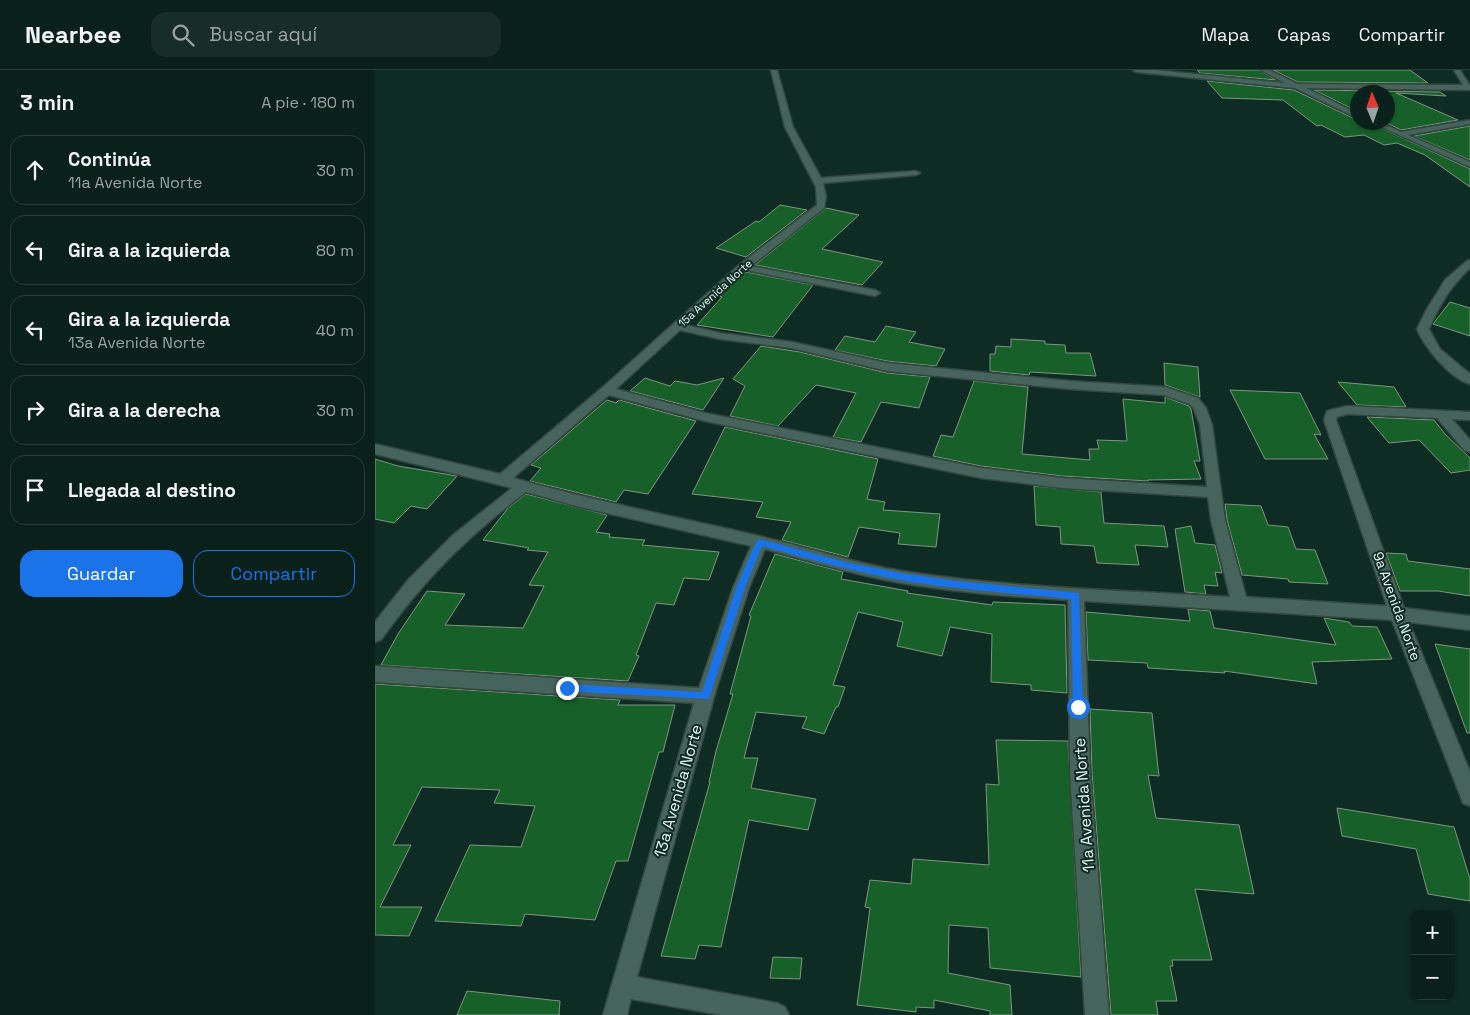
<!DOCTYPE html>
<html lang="es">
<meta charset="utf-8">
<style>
:root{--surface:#0a201b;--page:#182d28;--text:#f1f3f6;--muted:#99a3a3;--line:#2a3e3a;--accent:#1a73e8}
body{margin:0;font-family:"Space Grotesk",sans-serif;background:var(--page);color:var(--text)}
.controls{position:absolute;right:15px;bottom:15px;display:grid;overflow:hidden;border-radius:10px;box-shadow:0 1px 4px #0004}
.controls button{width:45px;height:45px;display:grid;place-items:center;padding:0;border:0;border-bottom:1px solid var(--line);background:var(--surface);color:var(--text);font:25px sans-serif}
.compass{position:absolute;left:975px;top:15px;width:45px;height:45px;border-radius:50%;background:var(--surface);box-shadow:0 1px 4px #0004;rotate:358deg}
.stop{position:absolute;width:15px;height:15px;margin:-11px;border:4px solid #1a73e8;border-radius:50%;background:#fff}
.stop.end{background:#1a73e8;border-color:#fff;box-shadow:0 1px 5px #0008}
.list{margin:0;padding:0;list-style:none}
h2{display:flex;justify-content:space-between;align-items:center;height:65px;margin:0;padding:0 20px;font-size:21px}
h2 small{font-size:16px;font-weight:400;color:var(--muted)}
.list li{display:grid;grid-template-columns:32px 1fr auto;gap:15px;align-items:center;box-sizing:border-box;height:70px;margin:0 10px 10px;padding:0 10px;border:1px solid var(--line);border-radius:15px}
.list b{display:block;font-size:19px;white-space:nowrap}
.list p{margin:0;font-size:16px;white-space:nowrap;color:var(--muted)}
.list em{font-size:16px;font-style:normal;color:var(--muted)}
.actions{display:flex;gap:10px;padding:15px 20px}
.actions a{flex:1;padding:11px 0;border:1px solid var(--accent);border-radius:15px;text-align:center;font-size:18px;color:var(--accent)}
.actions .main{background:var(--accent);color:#fff}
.icon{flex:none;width:28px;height:28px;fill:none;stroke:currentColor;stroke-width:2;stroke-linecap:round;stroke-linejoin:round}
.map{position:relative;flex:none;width:1095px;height:945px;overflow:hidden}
header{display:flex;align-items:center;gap:30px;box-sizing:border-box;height:70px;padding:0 25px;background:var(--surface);border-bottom:1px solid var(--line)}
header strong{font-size:24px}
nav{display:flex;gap:28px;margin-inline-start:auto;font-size:18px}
.search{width:350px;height:45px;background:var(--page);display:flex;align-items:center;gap:12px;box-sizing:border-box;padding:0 18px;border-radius:15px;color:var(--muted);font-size:19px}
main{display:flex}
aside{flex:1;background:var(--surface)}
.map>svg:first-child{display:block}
.building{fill:#17602a;stroke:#7f9581}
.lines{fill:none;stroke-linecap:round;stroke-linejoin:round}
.minor-casing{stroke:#33463f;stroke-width:3}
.minor{fill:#46645b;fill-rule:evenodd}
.route{fill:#1a73e8}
.labels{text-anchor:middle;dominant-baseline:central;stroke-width:4;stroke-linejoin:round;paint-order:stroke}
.far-street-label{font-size:11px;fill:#e6f7f1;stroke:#0e2b24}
.street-label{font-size:14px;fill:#e6f7f1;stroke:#0e2b24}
.near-street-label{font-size:16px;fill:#e6f7f1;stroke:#0e2b24}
</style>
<header>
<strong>Nearbee</strong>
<div class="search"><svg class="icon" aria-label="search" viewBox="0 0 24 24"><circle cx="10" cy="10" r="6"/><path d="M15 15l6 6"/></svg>Buscar aquí</div>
<nav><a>Mapa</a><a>Capas</a><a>Compartir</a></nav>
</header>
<main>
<aside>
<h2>3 min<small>A pie · 180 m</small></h2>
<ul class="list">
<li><svg class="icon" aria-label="ahead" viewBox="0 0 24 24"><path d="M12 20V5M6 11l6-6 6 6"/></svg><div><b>Continúa</b><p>11a Avenida Norte</p></div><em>30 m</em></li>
<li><svg class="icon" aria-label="left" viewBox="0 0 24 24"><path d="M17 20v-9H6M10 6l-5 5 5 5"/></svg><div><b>Gira a la izquierda</b></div><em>80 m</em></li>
<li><svg class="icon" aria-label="left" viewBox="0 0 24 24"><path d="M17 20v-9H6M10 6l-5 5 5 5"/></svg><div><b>Gira a la izquierda</b><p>13a Avenida Norte</p></div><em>40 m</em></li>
<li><svg class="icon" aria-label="right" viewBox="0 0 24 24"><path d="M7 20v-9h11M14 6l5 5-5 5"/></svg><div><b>Gira a la derecha</b></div><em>30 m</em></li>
<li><svg class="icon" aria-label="arrive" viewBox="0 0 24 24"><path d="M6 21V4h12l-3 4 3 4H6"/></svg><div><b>Llegada al destino</b></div></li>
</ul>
<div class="actions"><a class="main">Guardar</a><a>Compartir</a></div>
</aside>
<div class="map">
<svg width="1095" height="945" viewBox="0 0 1095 945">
<rect width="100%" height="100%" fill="#0e2b24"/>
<!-- building -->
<path class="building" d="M822 0H884L901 10 825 3Z
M898 0H1035L1053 13 923 12Z
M832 11 919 20 982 50V52H993L1095 99V117L1050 85 1022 73 1009 75 989 65 970 67 946 55 942 56 908 30 847 28Z
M939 20 1065 22 1071 26 1021 23 1083 50 1026 60 1010 52H1012V22H982V41Z
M1095 56V90L1039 66Z
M405 135 432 140 371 187 341 178 381 151 384 152Z
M451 138 484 145 447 179 508 192 487 215 380 195Z
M371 202 438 215 398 267 322 255 347 227 344 226Z
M1075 232 1095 238V266L1058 254Z
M511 256 541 262 534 272 570 279 561 296 512 291 460 280 470 266 500 272Z
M636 269 670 271V274L690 275 691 283H715L721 306 655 302 654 305 615 301V284H620L621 276 636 277Z
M386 276 425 282 512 303 555 307 544 338 506 332 486 372 458 367 481 323 441 315 403 356 355 346 370 316 358 309Z
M789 293 823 297 825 327 790 315Z
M270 308 295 316 300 311 322 315 349 308 328 340 255 321Z
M599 311 653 317 647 384 715 390 714 379H724L722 370 752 371 748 329 790 333V327L814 336 816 339 825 391H819L826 409 773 410V411L687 406 606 396 558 386 566 365 578 367Z
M963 312 1019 317 1031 337 982 335Z
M855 320 925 323 946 365 939 364 953 389H890Z
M232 330 241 333 244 330 321 351 273 424 249 420 241 432 155 411 166 398 156 395Z
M992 347 1059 350 1070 364 1095 388V400L1076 403 1044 370 1014 373Z
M350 357 503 389 492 429 510 432 508 440 565 444 561 477 523 474 525 463 484 457 473 487 407 470 416 452 381 447 388 432 317 424Z
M0 389 23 396 82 406 52 439 36 436 19 453 0 449Z
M659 416 726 422 729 453 789 456 793 477 760 475 764 495 722 493 719 476 686 474 685 457 661 455Z
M151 424 232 445 221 462 235 464 234 467 270 470 267 475 344 482 334 510 309 508 299 535 281 533 261 585 264 586 253 611 6 595 23 564 52 521 90 524 70 555 148 558 169 516 154 515 173 482 152 480 154 478 108 470 133 438Z
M850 434 886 436 893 455 913 457 921 479 940 480 953 514 914 512 913 509 867 505 852 450Z
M816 456 820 473 840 475 847 503 840 502 843 516 829 515 831 524 810 522 800 459Z
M1011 483 1031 484 1033 491 1095 499V526L1063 521H1025Z
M400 484 468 502 466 509 533 521 532 523 617 535 618 532 690 535 692 623 656 620V615L616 612 617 564 575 557 567 586 522 576 528 552 483 542 458 615 470 617 463 637H461L449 664 427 658 432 647 381 642 369 688H383L376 718 441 729 433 760 374 750 346 877 324 875 320 889 286 886 335 712H334L341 681 358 624H355L376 546 374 545Z
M813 539 835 541 839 558 961 575 949 548 974 552 977 556 1002 557 1017 589 937 592 942 614 849 601 850 603 773 598 772 593 713 590 711 542 815 551Z
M1060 574 1095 579V663H1092Z
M0 614 245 630 243 635H300L288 682H284L253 791H241L220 850 150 844 146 856 60 851 95 775 146 777 160 736 119 733 125 720 47 717 18 775H36L5 837H47L34 866 0 865Z
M715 639 777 643 784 706 773 705 781 748 864 755 879 824 820 819 837 890H797L798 896H795L802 931H781L783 945H736L717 702Z
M621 670 693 671 706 907 615 898 613 858 574 855 573 903 635 915 637 945H615V941L559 930V938L541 937V942L482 935 495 838 490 837 495 810 536 814 538 789 614 795 611 714 624 715Z
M962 738 1079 757 1095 809V831L1053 824 1041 779 967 766Z
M398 887 427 888 425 909 395 908Z
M92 921 185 931 184 945H82Z"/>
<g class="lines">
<!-- minor casing -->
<g class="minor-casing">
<path id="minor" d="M396 0H402L418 57 446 108 541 101 545 103 541 105 448 113 451 127 449 138 376 196 500 220 505 223 500 226 370 200 311 255 345 263 417 272 512 293 695 311 790 317 823 328 831 338 837 355 850 450 871 527 1012 536 949 350 952 341 972 336 1095 342V350L1077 349 1095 370V382L1090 381 1062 348 972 344 962 347 961 350 1029 538 1095 546V560L1034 552 1095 702V736L1088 733 1017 550 709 531 715 702 734 945H710L695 702 693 530C639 527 580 522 526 513 480 505 435 491 390 479L374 518 341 620 262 907 402 933 410 937 414 945H346L256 929 252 945H228L319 633 0 612V596L324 618 358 518 376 476 205 437 151 422C91 468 50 508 6 570L0 572V552L33 510 78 465 137 418 0 384V374L125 404 228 317 364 195 442 135 441 117 410 57ZM305 260 345 269 417 278 512 301 695 319 789 325 815 334 819 339 825 355 832 417 687 408 606 398 330 343 241 319ZM234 325 330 351 606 408 687 418 833 427 836 450 855 527C746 520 635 518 527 501 479 493 432 477 384 466 302 447 219 431 138 408Z
M758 0H780L910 13 886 0H894L923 14 1088 15 1079 0H1085L1095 16V20L931 18 982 43V48L920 18 761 2Z
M1095 50V54L1033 65 1095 92V97L995 52H1005L1026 62Z
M1095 190V198C1075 217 1065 234 1054 259L1065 279 1095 304V314C1076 309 1049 277 1042 259L1052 239 1070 210 1092 191Z"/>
</g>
<!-- minor -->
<use href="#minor" class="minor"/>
</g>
<!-- route -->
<path class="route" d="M385 469 470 492 526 503 582 511 704 523 708 637 706 640H700L698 637 696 529C639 523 582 520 525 510 478 501 433 489 387 476L370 518 334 629 188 621V615L192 614 327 622 361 518 381 472Z"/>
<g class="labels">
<!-- far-street labels -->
<g class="far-street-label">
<text transform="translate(340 223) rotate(-42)">15a Avenida Norte</text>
</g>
<!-- street labels -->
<g class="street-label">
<text transform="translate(1022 536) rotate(70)">9a Avenida Norte</text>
</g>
<!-- near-street labels -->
<g class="near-street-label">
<text transform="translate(303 721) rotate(-74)">13a Avenida Norte</text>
<text transform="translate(709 735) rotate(-94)">11a Avenida Norte</text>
</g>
</g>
</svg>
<div class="controls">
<button>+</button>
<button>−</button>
</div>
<svg class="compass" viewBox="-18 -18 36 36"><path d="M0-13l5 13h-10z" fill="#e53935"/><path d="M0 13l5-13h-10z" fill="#99a3a3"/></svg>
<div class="stop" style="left:703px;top:637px"></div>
<div class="stop end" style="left:192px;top:618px"></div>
</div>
</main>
